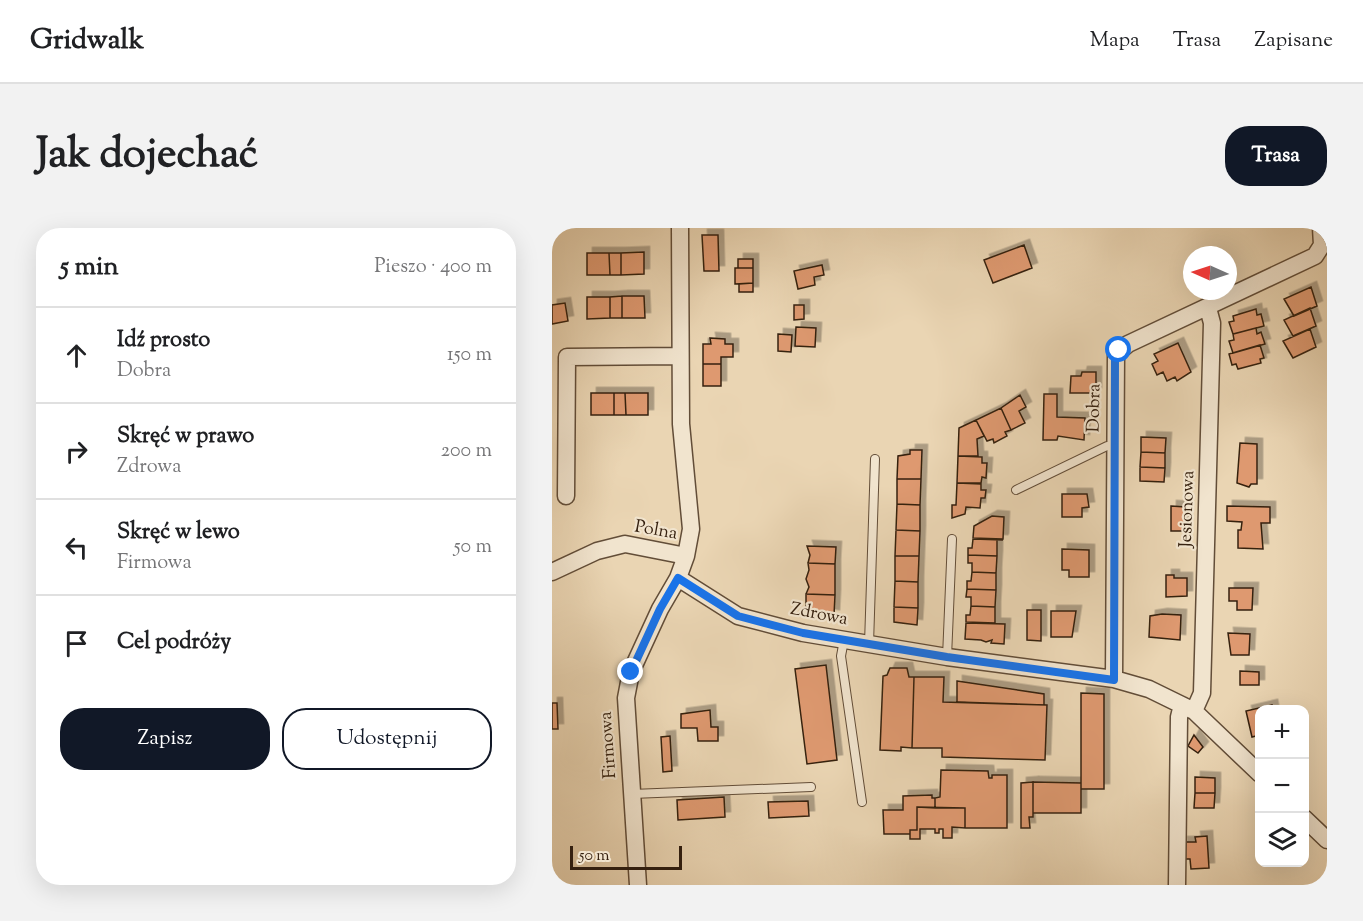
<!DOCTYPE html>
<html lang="pl">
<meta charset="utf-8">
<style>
:root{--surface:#fff;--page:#f2f2f2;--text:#202124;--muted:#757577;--line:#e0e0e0;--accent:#111827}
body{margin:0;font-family:"Sorts Mill Goudy",serif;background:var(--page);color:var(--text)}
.controls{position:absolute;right:18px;bottom:18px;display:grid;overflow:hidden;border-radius:12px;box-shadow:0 6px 24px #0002}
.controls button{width:54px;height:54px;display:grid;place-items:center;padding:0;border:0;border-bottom:2px solid var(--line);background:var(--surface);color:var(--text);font:30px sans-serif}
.compass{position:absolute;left:631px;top:18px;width:54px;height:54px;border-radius:50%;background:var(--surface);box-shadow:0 6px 24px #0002;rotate:273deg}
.scale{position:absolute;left:18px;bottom:15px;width:112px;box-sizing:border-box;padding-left:6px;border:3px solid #35200f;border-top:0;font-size:16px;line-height:21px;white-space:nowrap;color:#35200f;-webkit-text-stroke:4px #f1e4ce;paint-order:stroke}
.stop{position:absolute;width:18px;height:18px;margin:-14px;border:4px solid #1a73e8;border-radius:50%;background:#fff}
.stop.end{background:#1a73e8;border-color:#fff;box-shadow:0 2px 6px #0008}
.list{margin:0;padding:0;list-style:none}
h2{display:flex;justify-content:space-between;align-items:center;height:78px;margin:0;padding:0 24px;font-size:26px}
h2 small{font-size:20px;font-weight:400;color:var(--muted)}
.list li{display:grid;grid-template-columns:39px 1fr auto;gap:18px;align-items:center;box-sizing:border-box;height:96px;padding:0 24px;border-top:2px solid var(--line)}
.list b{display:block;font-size:22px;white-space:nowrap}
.list p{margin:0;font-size:20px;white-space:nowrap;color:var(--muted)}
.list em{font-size:20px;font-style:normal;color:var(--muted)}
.actions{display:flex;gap:12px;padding:18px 24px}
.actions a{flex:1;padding:14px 0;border:2px solid var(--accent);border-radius:24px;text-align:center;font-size:21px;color:var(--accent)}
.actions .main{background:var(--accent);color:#fff}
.icon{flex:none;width:33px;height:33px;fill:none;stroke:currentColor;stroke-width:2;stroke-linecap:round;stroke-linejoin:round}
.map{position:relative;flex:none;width:775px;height:657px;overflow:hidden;border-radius:24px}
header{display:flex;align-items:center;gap:36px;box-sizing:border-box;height:84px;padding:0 30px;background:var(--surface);border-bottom:2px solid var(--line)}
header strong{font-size:28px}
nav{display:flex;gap:33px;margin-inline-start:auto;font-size:21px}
.intro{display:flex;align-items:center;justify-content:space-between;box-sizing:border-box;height:144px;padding:0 36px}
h1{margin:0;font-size:42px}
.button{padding:15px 27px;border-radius:24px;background:var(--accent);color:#fff;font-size:21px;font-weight:700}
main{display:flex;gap:36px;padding:0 36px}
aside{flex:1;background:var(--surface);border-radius:24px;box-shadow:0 6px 24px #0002}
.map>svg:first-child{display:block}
.building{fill:#de996f;stroke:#35200f;stroke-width:1.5;filter:url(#shadow)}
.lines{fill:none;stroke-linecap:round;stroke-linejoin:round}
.service-casing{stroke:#624d38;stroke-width:10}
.minor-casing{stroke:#624d38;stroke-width:19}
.service{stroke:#f1e4ce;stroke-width:8}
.minor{stroke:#f1e4ce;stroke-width:16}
.route{stroke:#1a73e8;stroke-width:8}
.labels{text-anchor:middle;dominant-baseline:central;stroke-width:4.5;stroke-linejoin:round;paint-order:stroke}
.street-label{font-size:18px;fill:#35200f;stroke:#f1e4ce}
</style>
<header>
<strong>Gridwalk</strong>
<nav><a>Mapa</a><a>Trasa</a><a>Zapisane</a></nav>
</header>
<div class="intro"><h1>Jak dojechać</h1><a class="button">Trasa</a></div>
<main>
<aside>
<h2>5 min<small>Pieszo · 400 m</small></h2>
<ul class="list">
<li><svg class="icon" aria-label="ahead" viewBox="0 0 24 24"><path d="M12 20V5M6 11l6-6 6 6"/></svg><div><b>Idź prosto</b><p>Dobra</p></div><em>150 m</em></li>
<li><svg class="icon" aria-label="right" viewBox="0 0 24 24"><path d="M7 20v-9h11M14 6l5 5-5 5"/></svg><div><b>Skręć w prawo</b><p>Zdrowa</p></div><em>200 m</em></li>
<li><svg class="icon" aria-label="left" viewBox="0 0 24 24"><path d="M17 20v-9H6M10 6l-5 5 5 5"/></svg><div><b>Skręć w lewo</b><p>Firmowa</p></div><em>50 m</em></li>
<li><svg class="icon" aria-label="arrive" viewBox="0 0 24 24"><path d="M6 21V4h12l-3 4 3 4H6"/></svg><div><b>Cel podróży</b></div></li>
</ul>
<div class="actions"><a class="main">Zapisz</a><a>Udostępnij</a></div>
</aside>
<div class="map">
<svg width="775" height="657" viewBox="0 0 775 657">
<defs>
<filter id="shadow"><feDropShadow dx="5.5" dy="-5.5" stdDeviation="0" flood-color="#0004"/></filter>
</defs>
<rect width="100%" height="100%" fill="#ead5b3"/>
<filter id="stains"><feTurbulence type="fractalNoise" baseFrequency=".00333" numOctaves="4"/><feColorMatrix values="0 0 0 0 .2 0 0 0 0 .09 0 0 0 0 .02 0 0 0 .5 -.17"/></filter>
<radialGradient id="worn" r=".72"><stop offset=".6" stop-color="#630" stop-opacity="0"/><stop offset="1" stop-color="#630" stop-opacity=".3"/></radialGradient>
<!-- building -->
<path class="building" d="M150 7H166L167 43H152Z
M472 17 480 40 441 55 432 32Z
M92 24V46L69 47V25Z
M35 25H57L58 47H35Z
M57 25H69V47H58Z
M186 31H201V40H186Z
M270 37 272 47 262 49 263 57 246 61 242 43Z
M183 40H201V55L183 56Z
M201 55V64H187V56Z
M759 59 765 78 742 88 732 71Z
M70 68V90H58V69Z
M70 68H92L93 90H70Z
M35 69H58V90L35 91Z
M13 75 16 93 0 96V77Z
M242 77H252V91L242 92Z
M758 80 764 98 741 108 732 92Z
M704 81 705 87 709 86 712 98 681 106 677 94 682 93 681 88Z
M244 99 264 100 263 119 243 118Z
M704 100 705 106 709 104 713 116 681 125 677 113 682 112 681 106Z
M758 101 764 119 741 130 731 113Z
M226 106 240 107 239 124 226 123Z
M158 110 173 111V116H181V129H169V136H151V116H159Z
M626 115 639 144 625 153 623 149 615 153 611 144 605 147 600 136 606 133 602 126Z
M708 117 712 130 708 131 709 135 686 141 684 136 680 137 677 126Z
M151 136H169V158H151Z
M530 144H544V165H518L519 148H529Z
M39 165H62V187H39Z
M62 165H73L74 187H62Z
M73 165H96V187H74Z
M492 166H505V189L533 190 532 212 506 208 505 212H491Z
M468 167 474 179 467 183 473 195 459 202 449 180Z
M449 180 459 202 453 204 455 208 442 215 441 211 435 213 424 192Z
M424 192 432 208 425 211 426 228H406L407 200Z
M589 209 614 210 613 225 589 224Z
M688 215 705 216V256H699L697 259 685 255Z
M358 222H370L369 251H345L346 228 358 226Z
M589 224 613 225V240L588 239Z
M406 228 430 229V235H435L434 250 430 249 429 255H405Z
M588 239 613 240 612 254 588 253Z
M345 251H369L368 277 345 276Z
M405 255 429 256V262H434L433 270H429L428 280 414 279 413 286 400 290V277H404Z
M510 266H535L537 279 530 280V289H510Z
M345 276 368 277V303L344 302Z
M619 278 634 279 633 303H619Z
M675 278 718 279V295H709L711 321 686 320V302H689L690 294 675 293Z
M440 288 452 289 451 311 421 310 422 298Z
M344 302 368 303 367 328H343Z
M421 311 451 312H445V328L416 327V320H420Z
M255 318 284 319 283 336 256 335 258 327Z
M510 321 537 322V349H517V342H510Z
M416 327 445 328 444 345 420 344V335H416Z
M343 328H367L366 354 343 353Z
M256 335 283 336V367L254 366 257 359 254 351 257 342Z
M420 344 444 345V362L415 361V353H419Z
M614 347H622V350H635V368L614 369Z
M343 353 366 354V380L342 379Z
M677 360H701L700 382H685V373H677Z
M415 361 444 362 443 379 419 378V369H414Z
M254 366 283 367 282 387 254 382Z
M419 378 443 379V395L414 394V387H418Z
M342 379 366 380 365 397 342 394Z
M475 382H489V413L475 412Z
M499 383H524L520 409H499Z
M610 386 629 387 628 412 597 409 598 388Z
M414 395 453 396 452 416 439 415 440 412 434 414 429 412 413 411Z
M676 405 698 406 697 427H679Z
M274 437 285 532 255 536 243 441Z
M338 440H355L357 449H362L360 520 349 519V523L328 522 331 448 335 447Z
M688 443 707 444V457H688Z
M362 449H392L391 474 495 477 493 532 390 529V520H360Z
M405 453 492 466V477L405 474Z
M529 465 552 466V561H529Z
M0 475H5L6 501H0Z
M720 477 721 482H708V507L700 509 694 483Z
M158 482 159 499H166V513H146L145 500H129V486Z
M642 507 651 519 646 525 636 518Z
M118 508 120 543 111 544 109 509Z
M389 542 436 543 437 550H440V547H455V600H413V580H383V570L388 569Z
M643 549 663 550V565H643Z
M481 554 529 555V585H481Z
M481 554V589H477L478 600H469V555Z
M643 565H663L662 580H642Z
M380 567V570H383V580L365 579V602H358V606H332L331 582H351V568Z
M172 569 173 589 126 592 125 572Z
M256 573 257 588 217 590 216 574Z
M365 579 413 580V600L400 599V610H391V601H387V605H383V601H368V611H358V602H365Z
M655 608 657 640 639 641 638 631H631L630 614H644L643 609Z"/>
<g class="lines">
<!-- service casing -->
<g class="service-casing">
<path id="service" d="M464 262 555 218H562
M292 412 289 428 310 574
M317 416 323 231
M395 429 400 311
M80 566 259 559"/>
</g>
<!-- minor casing -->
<g class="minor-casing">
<path id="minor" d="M14 268 15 129 127 128
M0 344 45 323 73 316 134 328
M126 350 186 388 251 405 395 429 562 451 597 461 642 483 708 546
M562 451 564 126 576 116 763 28 770 17 769 0
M642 483 650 465 660 95 656 80
M752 590 775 612
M86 657 74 470 79 444 108 381 126 350 134 328 139 301 129 196 128 0
M625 657 627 489 630 477"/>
</g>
<!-- service -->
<use href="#service" class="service"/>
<!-- minor -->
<use href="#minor" class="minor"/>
</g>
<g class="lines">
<!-- route -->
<path class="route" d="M79 444 108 381 126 350 186 388 251 405 395 429 562 452 563 130 567 122"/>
</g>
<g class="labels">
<!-- street labels -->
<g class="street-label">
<text transform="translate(543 180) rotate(-89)">Dobra</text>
<text transform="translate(636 281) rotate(-88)">Jesionowa</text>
<text transform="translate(104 303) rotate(10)">Polna</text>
<text transform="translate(267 387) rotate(11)">Zdrowa</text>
<text transform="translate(57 517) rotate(-94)">Firmowa</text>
</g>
</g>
<rect width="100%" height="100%" filter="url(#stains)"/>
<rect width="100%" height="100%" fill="url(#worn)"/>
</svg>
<div class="controls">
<button>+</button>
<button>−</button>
<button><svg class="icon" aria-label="layers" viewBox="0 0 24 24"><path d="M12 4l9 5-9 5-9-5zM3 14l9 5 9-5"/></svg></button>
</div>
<svg class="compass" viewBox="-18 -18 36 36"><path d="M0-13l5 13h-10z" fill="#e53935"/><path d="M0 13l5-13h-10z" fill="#757577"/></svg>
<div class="scale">50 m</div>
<div class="stop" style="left:567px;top:122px"></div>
<div class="stop end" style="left:79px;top:444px"></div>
</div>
</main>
